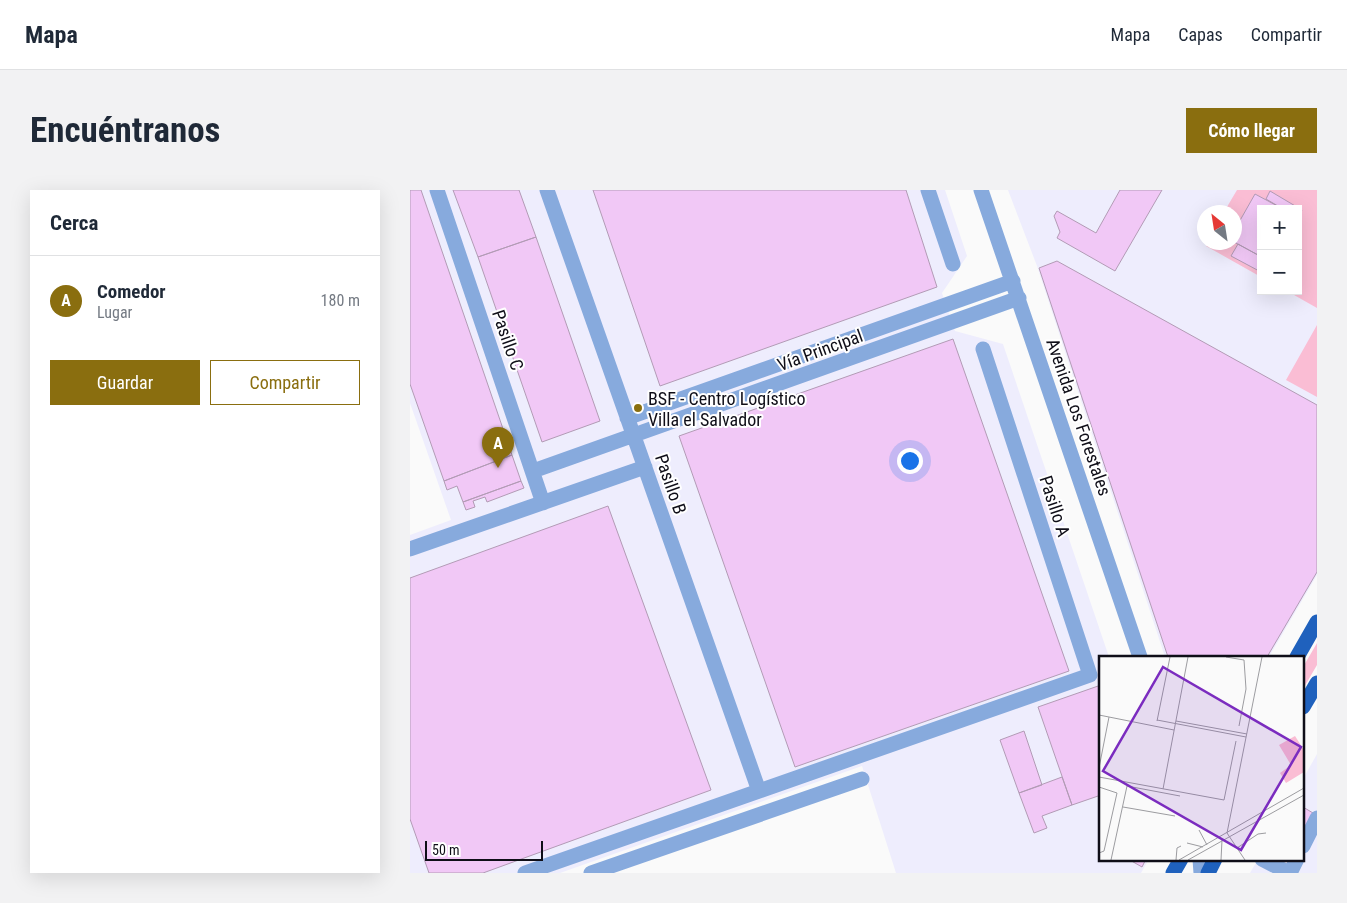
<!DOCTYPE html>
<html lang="es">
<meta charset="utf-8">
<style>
:root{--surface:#fff;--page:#f2f2f3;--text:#1f2937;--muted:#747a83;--line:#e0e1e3;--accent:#8a6e0f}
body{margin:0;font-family:"Roboto Condensed",sans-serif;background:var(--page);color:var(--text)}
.controls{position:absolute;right:15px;top:15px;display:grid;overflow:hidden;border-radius:0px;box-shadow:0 5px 20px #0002}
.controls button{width:45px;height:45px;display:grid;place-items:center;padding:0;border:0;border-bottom:1px solid var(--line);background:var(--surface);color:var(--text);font:25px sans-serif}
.compass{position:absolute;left:787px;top:15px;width:45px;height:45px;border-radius:50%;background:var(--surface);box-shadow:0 5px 20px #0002;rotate:330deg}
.scale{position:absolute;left:15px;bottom:12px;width:118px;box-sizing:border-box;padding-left:5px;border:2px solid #0f0e18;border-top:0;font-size:14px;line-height:18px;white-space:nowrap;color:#0f0e18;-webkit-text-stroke:4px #fff;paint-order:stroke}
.you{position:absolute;left:499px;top:270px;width:18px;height:18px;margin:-12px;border:4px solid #fff;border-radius:50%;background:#1a73e8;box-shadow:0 0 0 8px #1a73e833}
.badge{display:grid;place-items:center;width:32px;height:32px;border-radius:50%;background:var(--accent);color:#fff;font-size:16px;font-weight:700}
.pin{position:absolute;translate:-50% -41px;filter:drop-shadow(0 1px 2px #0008)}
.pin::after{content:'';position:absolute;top:26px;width:18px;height:15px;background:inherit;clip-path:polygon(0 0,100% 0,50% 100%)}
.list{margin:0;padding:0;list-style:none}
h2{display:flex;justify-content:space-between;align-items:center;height:65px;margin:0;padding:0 20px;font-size:21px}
h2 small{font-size:16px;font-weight:400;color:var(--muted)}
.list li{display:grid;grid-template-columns:32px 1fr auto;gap:15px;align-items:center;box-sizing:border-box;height:90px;padding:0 20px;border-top:1px solid var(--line)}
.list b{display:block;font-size:19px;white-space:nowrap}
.list p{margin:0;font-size:16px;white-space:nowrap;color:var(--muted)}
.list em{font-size:16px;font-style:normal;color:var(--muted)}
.actions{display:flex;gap:10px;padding:15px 20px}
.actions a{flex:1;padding:11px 0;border:1px solid var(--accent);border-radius:0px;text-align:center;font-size:18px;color:var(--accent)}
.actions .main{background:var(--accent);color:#fff}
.map{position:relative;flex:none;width:907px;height:683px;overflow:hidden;border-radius:0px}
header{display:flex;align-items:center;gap:30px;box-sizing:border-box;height:70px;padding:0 25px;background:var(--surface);border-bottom:1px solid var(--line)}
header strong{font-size:24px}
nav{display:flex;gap:28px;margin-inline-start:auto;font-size:18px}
.intro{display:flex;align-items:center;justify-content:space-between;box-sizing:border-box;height:120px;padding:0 30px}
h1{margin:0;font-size:35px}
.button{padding:12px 22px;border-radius:0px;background:var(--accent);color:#fff;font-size:18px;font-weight:700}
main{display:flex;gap:30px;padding:0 30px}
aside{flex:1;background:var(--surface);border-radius:0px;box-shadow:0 5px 20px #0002}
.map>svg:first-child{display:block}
.built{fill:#eeedfd;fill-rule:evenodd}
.green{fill:#fabdd4}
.building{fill:#f1c8f6;stroke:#b29bb5}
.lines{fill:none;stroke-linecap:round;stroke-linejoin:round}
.minor{stroke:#87aadd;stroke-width:15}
.major{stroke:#1f61bd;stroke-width:15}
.poi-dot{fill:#8a6e0f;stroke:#fff;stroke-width:2}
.labels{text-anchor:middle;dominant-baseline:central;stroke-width:4;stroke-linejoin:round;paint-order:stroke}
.street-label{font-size:18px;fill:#0f0e18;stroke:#fff}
.poi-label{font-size:18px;fill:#0f0e18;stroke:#fff;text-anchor:start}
.inset-road{fill:none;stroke:#9c9ca0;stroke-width:1}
.view{fill:#7b2cbf;fill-opacity:0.15;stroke:#7b2cbf;stroke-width:2.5}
.inset-edge{fill:none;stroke:#0f0e18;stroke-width:2.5}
</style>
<header>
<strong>Mapa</strong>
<nav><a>Mapa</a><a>Capas</a><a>Compartir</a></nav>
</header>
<div class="intro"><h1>Encuéntranos</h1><a class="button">Cómo llegar</a></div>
<main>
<aside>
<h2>Cerca<small></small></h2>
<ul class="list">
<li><span class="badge">A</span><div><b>Comedor</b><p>Lugar</p></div><em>180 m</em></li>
</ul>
<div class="actions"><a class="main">Guardar</a><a>Compartir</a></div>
</aside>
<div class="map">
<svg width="907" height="683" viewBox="0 0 907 683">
<rect width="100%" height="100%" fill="#fafafa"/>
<!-- built -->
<path class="built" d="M0 0H535L557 66 532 103 545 141 593 154 699 467H691V669H739L731 683H486L452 576 150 683H0V345L41 330 0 213Z
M598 0H907V385L859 467H755L627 76ZM851 19H888V101H851ZM794 22H824V52H794Z
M907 564V683H840L848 669H893V589Z"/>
<!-- green -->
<path class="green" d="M827 0H907V118L877 101H888V19H851V87L796 56 798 53 824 52V22H814Z
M907 135V207L876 190Z
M907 453V475L893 499V477Z"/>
<!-- building -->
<path class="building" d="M0 0H11L102 265 34 291 0 194Z
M43 0H109L126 47 68 67Z
M183 0H496L527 97 250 196Z
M710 0H752L705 81 647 48 650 42 644 26 647 21 686 43Z
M860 1 892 20 888 26V19H873L856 9Z
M845 4 873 19H851V61L848 65 824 52V41Z
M126 47 190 231 132 252 68 67Z
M828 54 848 65 851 61V82L821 66Z
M647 71 907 215V382L857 467H758L629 78Z
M543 149 659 481 385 577 269 246Z
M102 265 111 291 53 312 47 296 37 300 34 291Z
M111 291 114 298 77 312 75 307 63 311 65 317 56 320 53 312Z
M198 316 301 600 73 683H19L0 629V388Z
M691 495V605L662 615 628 517Z
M614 541 632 595 609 603 590 550Z
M652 587 662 615 632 626 637 638 624 643 609 603Z
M893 617 903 623 893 640Z
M718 669H736L732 677Z"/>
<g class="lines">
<!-- minor -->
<path class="minor" d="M27 0 133 313
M137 0 349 601
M518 0 543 74
M571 0 730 467
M217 228 603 91
M123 281 609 108
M0 359 235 277
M893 656 907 628
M790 669 791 683
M852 669 879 683
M115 683 680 485 573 159
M181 683 452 589
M880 683 887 669"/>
<!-- major -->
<path class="major" d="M887 467 907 432
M893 517 907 493
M763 683 771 669
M798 683 805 669"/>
</g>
<!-- markers -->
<circle class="poi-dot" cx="228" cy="218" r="5"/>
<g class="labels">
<!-- street labels -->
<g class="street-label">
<text transform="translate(98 150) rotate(71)">Pasillo C</text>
<text transform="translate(410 160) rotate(-20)">Vía Principal</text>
<text transform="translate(669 227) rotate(71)">Avenida Los Forestales</text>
<text transform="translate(261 294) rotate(71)">Pasillo B</text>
<text transform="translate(645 316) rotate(72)">Pasillo A</text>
</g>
<!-- poi labels -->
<g class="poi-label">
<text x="238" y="208">BSF - Centro Logístico<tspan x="238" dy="21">Villa el Salvador</tspan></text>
</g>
</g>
<!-- overview -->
<g transform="translate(689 466)">
<rect width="205" height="205" fill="#fafafa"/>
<path d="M196 80 205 94V116L187 127 181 117 192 109 180 89Z" fill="#fabdd4"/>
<path class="inset-road" d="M127 1 145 4 147 33 140 70M0 59 75 74M58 64 147 81M58 65 71 1M77 65 148 78M0 112 10 61M0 121 125 144 137 85M0 131 18 137 5 195 0 197M64 133 89 1M24 151 76 160M100 174 108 189M88 187 104 191M138 192 159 178 167 177M12 204 28 130 81 140M77 204 78 192 82 190M80 204 205 132M89 204 205 139M122 204 123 184M146 204 128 177 163 1"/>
<path class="view" d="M64 11 202 91 142 194 4 115Z"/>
<rect width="205" height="205" class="inset-edge"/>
</g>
</svg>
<div class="controls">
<button>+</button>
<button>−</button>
</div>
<svg class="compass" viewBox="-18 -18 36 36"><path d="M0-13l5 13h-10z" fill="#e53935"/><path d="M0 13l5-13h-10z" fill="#747a83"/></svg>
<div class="scale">50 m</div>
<div class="you"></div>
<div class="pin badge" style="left:88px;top:278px">A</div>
</div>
</main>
